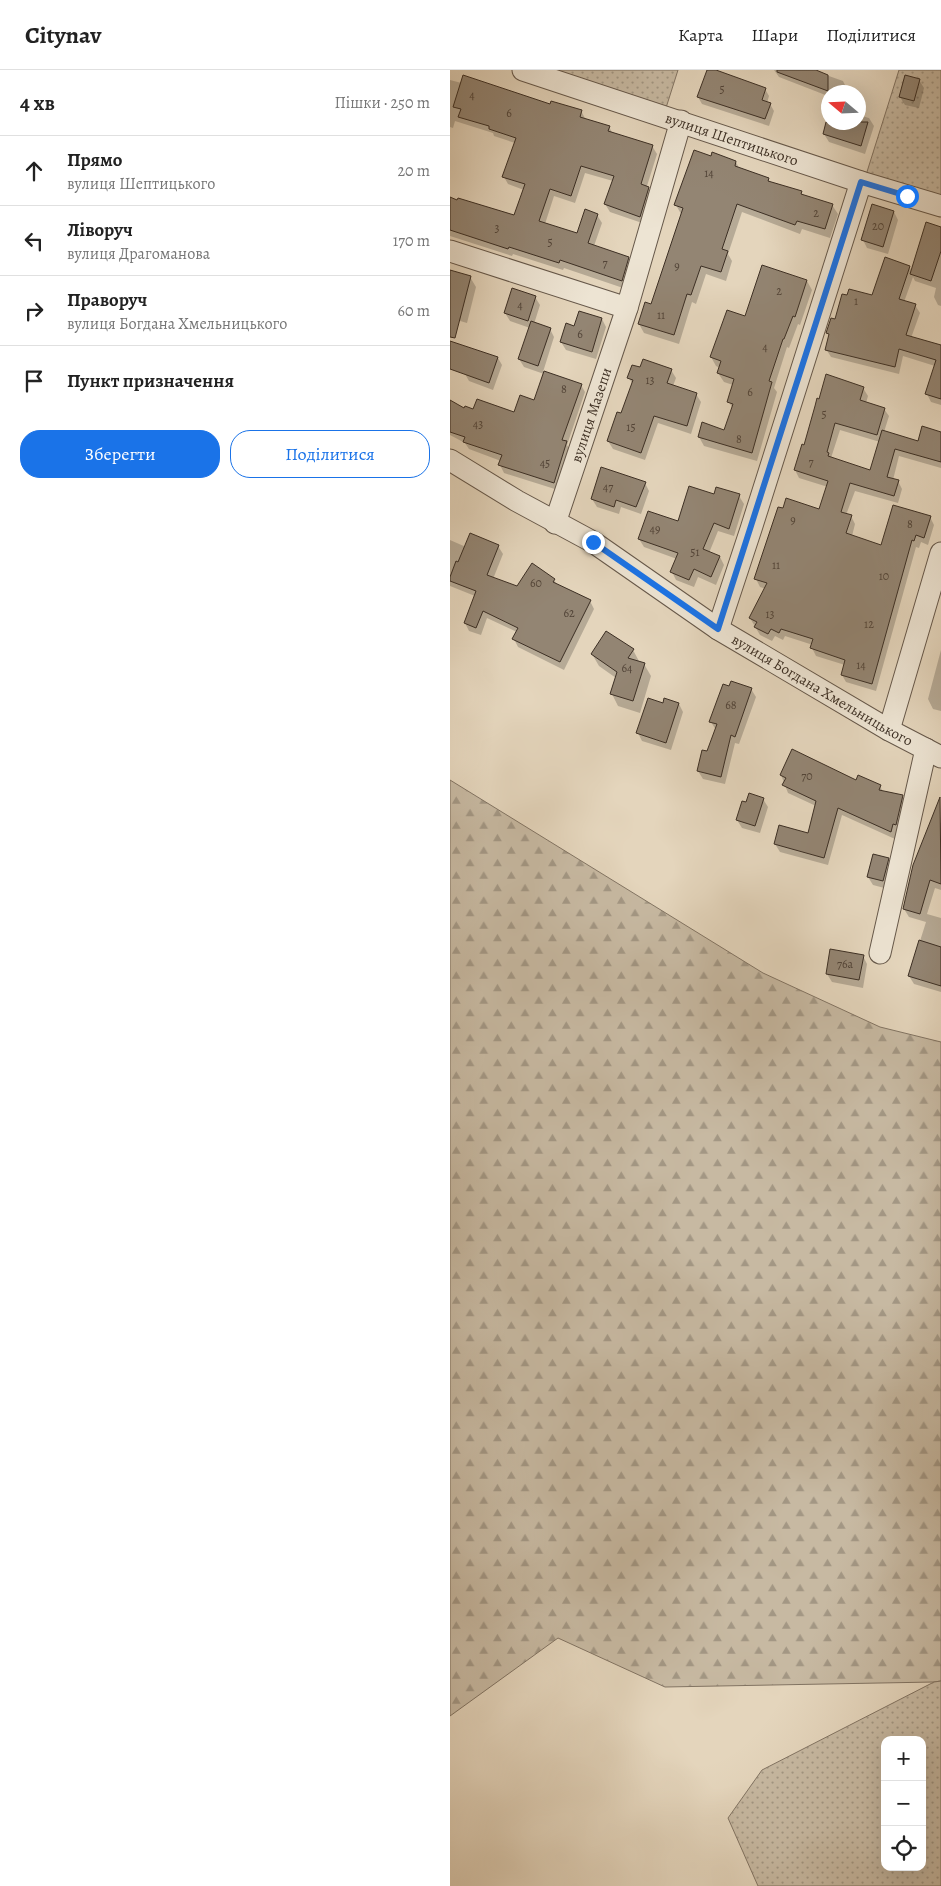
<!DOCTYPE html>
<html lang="uk">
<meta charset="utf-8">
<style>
:root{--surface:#fff;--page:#f2f2f2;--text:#222;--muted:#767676;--line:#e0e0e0;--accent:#1a73e8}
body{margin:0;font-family:Alegreya,serif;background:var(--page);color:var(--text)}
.controls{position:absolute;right:15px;bottom:15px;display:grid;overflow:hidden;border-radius:10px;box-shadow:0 5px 20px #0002}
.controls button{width:45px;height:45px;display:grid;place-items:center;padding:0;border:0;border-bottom:1px solid var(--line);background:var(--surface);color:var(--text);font:25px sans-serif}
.compass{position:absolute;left:371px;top:15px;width:45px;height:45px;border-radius:50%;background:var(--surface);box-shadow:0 5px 20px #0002;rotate:289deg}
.stop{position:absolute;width:15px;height:15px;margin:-11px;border:4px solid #1a73e8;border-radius:50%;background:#fff}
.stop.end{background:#1a73e8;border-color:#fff;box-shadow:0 1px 5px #0008}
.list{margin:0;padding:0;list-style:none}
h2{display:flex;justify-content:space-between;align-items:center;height:65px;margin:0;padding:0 20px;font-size:21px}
h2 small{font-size:16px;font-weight:400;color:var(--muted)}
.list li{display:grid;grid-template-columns:32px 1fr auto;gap:15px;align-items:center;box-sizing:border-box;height:70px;padding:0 20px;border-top:1px solid var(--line)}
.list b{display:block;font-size:19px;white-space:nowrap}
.list p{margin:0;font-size:16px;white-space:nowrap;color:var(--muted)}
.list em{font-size:16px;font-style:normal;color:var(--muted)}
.actions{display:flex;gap:10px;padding:15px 20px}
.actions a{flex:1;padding:11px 0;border:1px solid var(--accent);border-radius:20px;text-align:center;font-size:18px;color:var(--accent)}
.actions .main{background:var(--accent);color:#fff}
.icon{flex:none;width:28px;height:28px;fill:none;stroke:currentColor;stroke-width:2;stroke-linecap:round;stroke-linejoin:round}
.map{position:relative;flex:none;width:491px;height:1816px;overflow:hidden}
header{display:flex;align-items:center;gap:30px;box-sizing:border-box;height:70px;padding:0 25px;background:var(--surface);border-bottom:1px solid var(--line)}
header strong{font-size:24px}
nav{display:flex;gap:28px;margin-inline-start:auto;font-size:18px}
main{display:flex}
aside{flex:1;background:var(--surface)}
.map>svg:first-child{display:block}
.forest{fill:url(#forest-firs);stroke:#827463}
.park{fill:url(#park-dots);stroke:#827463;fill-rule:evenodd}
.shadow{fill:#0003;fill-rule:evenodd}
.building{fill:#938573;stroke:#3c2f24}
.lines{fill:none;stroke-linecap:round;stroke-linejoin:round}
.minor-casing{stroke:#66584a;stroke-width:23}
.minor{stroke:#ede4d3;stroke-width:21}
.route{stroke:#1a73e8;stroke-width:6}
.labels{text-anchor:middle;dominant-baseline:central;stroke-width:4.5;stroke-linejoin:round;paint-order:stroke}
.number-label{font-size:12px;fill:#524438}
.street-label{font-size:15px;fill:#3c2f24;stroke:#ede4d3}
</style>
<header>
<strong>Citynav</strong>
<nav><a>Карта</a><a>Шари</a><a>Поділитися</a></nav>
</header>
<main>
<aside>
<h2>4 хв<small>Пішки · 250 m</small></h2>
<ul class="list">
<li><svg class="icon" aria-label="ahead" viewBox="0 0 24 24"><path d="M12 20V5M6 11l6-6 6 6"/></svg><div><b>Прямо</b><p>вулиця Шептицького</p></div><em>20 m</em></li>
<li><svg class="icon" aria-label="left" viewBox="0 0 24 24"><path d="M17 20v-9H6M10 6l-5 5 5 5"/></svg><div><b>Ліворуч</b><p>вулиця Драгоманова</p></div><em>170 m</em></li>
<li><svg class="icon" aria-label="right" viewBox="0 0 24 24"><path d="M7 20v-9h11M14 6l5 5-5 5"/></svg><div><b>Праворуч</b><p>вулиця Богдана Хмельницького</p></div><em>60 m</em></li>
<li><svg class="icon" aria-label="arrive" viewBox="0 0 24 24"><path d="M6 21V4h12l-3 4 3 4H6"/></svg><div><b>Пункт призначення</b></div></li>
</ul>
<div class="actions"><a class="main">Зберегти</a><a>Поділитися</a></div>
</aside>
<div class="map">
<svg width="491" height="1816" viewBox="0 0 491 1816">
<defs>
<pattern id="forest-firs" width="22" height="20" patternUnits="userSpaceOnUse" patternTransform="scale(1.25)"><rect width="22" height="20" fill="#c7b9a2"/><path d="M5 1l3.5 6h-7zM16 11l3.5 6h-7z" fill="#a39784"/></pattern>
<pattern id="park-dots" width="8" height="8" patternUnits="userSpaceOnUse" patternTransform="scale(1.25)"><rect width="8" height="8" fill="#c7b9a2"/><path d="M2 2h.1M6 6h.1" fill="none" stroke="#a39784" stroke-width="1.8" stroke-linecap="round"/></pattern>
</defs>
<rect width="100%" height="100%" fill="#e4d5bc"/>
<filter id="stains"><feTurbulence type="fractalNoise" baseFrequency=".004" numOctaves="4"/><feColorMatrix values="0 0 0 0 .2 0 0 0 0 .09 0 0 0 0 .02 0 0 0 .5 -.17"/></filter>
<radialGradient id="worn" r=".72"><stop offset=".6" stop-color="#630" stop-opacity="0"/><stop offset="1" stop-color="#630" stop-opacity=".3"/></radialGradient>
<!-- forest -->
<path class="forest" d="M0 710 313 903 430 957 491 972V1611L484 1612 215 1617 108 1568 0 1646Z"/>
<!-- park -->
<path class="park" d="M94 0H228L215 41Z
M449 0H491V128L416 105Z
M491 1611V1816H308L278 1748 312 1700 484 1612ZM435 1670H472V1797H435Z"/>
<!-- shadow -->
<path class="shadow" d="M258 0 315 19 319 26 317 33 320 34 324 41 319 56 252 34 248 27Z
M324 0H362L393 11 397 19 396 22H378V26L329 7Z
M0 10 101 36 131 41 136 50 159 57 163 64 202 76 207 84 197 116 203 126 195 154 160 142 155 134 163 111 135 103 125 133 104 126 95 154 128 165 147 145 152 153 144 176 178 188 182 196 176 219 114 198 113 200 63 184 62 186 0 166V128L65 147 74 120 58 114 54 107 65 73 44 66 43 63 5 51 3 58 0 57Z
M469 10 474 18 469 38 455 35 450 27Z
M408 45 419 48 424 56 415 84 379 72 374 64 378 50V52H408Z
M262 88 286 92 290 100 318 109 321 113 351 122 353 126 382 135 388 144 380 168 352 159 350 164 292 142 278 184 282 191 276 211 256 204 246 234 242 232 229 274 194 263 189 254 202 236 231 144 226 135Z
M444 142 448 150 438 184 417 178 413 170Z
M491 158V236L488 235 484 227 486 218 465 211 463 207 454 232 465 235 470 243 461 268 491 277V335L481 332 477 324 485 296 453 286 449 304 381 287 376 279 380 266 378 263 386 250 423 227 459 197 462 201Z
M0 207H20L26 217 17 253 0 248Z
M357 211 362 220 350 255 348 254 339 278 337 277 324 318 327 322 307 391 254 376 249 367 253 354 275 361 283 339 279 332 283 315 274 312 268 303 270 298 266 296 261 287 278 241 296 247Z
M85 227 90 235 84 254 100 259 104 267 93 302 131 315 135 322 117 375 120 380 108 420 54 403 50 395 51 391 19 379 15 373 0 365V332L15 340 64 344 84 332 94 304 74 297 69 289 80 258 60 251 55 243Z
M152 249 156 257 146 289 116 280 111 272 125 258Z
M0 272 48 288 52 295 43 320 19 311 15 304 0 298Z
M190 299 221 300 226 308 223 316 246 324 251 332 241 364 208 353 195 390 163 379 158 371 172 345 183 315 179 308Z
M413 318 418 326 416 333 434 339 439 346 434 362 469 373 491 363V398L449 386 443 410 448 411 452 419 448 433 405 421 396 445 401 446 405 454 402 466 432 477 480 447 484 455 478 475 471 472 469 478 466 477 426 621 396 612 392 605 395 595 366 586 362 578 363 575 335 566 333 570 325 566 322 571 310 565 300 548 316 519 310 517 306 509 370 441 378 417 349 408 345 400 355 377ZM390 360 430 372 421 402 381 388Z
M195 413 199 421 191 444 171 437 169 444 147 437 142 429Z
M264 426H289L294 434 284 466 268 461 259 483 270 487 274 495 266 515 248 507 244 517 226 510 222 502 227 489 194 477 189 469 229 452Z
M0 470 16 477 48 476 53 484 43 509 67 518 104 510 108 516 140 531 144 539 114 600 68 577 64 569 67 562 37 548 31 565 19 561 15 553 25 526 0 516Z
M183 580 190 593 194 594 201 606 190 643 168 636 162 624 166 608 149 596 142 584Z
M491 580V641L483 639 478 629Z
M280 617 301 619 306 627 289 674 285 673 275 714 253 709 248 701 258 683 266 660 261 652Z
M229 634 233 642 221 680 192 671 188 663 213 635Z
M331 705 407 711 430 716 433 722 452 727 457 735 445 769 392 745 378 795 330 782 325 774 359 764 366 736 338 723Z
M313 729 318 737 310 763 292 758 287 750 297 733Z
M483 750 491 753V820L485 818 477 844 491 848V922L464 914 459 906 476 852 459 847 454 839Z
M438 790 442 798 438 819 423 815 418 807Z
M413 886 417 894 413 918 382 912 377 904Z"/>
<!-- building -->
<path class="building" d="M257 0H266L316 18 312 30 321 33 315 49 247 27Z
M327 0H366L378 5V21L327 2Z
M13 5 100 34 101 31 132 40 130 47 160 56 158 61 203 75 191 114 199 117 190 147 154 134 164 106 131 96 121 126 100 119 89 151 127 163 135 139 148 144 138 173 179 187 172 211 110 190 109 193 59 177 58 179 0 160V127L7 130 8 128 64 145 75 114 52 107 66 68 39 59V56L8 47 11 39 3 37Z
M455 5 470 9 464 31 449 27Z
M376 52H418L411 76 373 64Z
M244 80 261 86 262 82 286 91 285 96 319 108 318 111 352 121 351 124 383 134 375 159 347 151 345 155 287 134 272 179 278 181 271 202 251 196 241 225 237 224 224 265 188 254 195 232 201 234 233 138 224 135Z
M422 134 444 141 433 177 411 170Z
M476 152 491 157V181L481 211 460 204Z
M435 187 460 196 449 229 466 234 456 265 491 275V329L475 324 486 290 449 279 445 297 375 280 379 264 376 263 381 248 385 249 392 224 397 225 399 219 422 225Z
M312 195 357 210 345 247 343 246 334 269H333L319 311 322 312 302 383 248 367 252 352 274 360 283 334 277 332 284 309 267 303 271 291 260 287 277 240 295 246Z
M0 200 21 206 5 268 0 267Z
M62 218 86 226 78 251 54 243Z
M129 241 152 248 142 282 110 272 116 253 124 256Z
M81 251 101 258 88 296 68 289Z
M0 271 48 287 39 313 0 299Z
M193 289 222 299 217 313 247 323 237 356 204 346 191 383 157 371 167 342 171 343 183 310 177 308 182 295 190 297Z
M94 301 132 314 112 370 117 371 104 413 48 395 52 385 13 372 15 367 0 362V330L14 338 15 336 23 339 27 329 64 342 70 325 84 330Z
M376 304 414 317 410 330 435 338 427 365 385 353 377 382 379 383 378 386 420 400 432 360 468 371 472 356 491 362V392L445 379 437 407 449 410 444 426 400 413 391 442 402 445 396 463 431 475 443 435 481 446 474 468 466 465 464 471 462 470 422 614 391 605 395 590 360 578 363 569 331 559 329 563 321 559 318 564 304 557 307 552 299 548 317 513 304 509 328 437 333 438 336 428 369 439 378 411 344 400 352 374 354 375 365 336 367 328 369 329Z
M151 397 196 412 186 437 166 430 164 437 141 429Z
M239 416 264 424 266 417 290 424 279 459 264 453 253 479 270 486 261 507 244 499 239 510 220 502 228 483 188 469 198 441 228 451Z
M20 463 49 475 37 505 67 516 82 493 105 509 103 512 141 530 110 592 62 569 68 558 33 541 26 558 14 553 26 521 0 511V507L6 491 8 492Z
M156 561 184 579 178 588 195 593 183 631 160 624 167 602 141 584Z
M281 611 302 618 285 667 281 665 271 707 247 701 252 680 257 681 267 654 259 652 273 614 279 616Z
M198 628 213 633 214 628 229 633 216 673 186 663Z
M342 679 406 710 408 705 431 715 429 720 453 725 446 755 443 754 441 762 388 738 374 788 324 774 329 755 358 763 366 731 332 715 336 708 330 705Z
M299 723 314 728 305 756 286 750 292 731 296 732Z
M490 727 491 814 480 810 470 844 453 839 463 795Z
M423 784 439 788 433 811 417 807Z
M469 870 491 877V916L458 906Z
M380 879 414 885 409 910 376 904Z"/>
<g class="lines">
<!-- minor casing -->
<g class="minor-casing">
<g id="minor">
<path id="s1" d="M73 0 411 112 491 136"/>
<path d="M0 181 177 238"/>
<path id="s2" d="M0 390 67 431 143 472 268 559 439 660 491 687"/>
<path id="s3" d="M105 453 177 238 231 51"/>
<path d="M268 559 301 459 411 112"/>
<path d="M439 660 491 483"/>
<path d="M430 883 476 679"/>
</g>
</g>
<!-- minor -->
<use href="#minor" class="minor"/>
</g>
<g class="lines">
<!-- route -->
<path class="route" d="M143 472 268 559 411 112 457 126"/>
</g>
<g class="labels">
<!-- number labels -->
<g class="number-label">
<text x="272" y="19">5</text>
<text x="22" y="25">4</text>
<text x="59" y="43">6</text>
<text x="259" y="103">14</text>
<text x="366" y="143">2</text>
<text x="428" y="156">20</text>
<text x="47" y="158">3</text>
<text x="100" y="172">5</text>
<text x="155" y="193">7</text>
<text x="227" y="196">9</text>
<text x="329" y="221">2</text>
<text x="406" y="231">1</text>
<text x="70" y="235">4</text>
<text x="211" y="245">11</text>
<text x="130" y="264">6</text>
<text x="315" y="277">4</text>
<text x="200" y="310">13</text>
<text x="114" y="319">8</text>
<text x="300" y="322">6</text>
<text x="374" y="344">5</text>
<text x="28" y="354">43</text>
<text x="181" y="357">15</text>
<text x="289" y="369">8</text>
<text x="361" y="392">7</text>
<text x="95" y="393">45</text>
<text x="158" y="417">47</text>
<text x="343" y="450">9</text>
<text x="460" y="454">8</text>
<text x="205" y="459">49</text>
<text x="245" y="482">51</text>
<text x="326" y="495">11</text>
<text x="434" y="506">10</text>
<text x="86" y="513">60</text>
<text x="119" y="543">62</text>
<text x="320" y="544">13</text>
<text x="419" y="554">12</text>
<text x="411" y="595">14</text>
<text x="177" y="598">64</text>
<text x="281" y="635">68</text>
<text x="357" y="706">70</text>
<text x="395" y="894">76а</text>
</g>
<!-- street labels -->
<g class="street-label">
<text stroke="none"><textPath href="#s1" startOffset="220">вулиця Шептицького</textPath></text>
<text stroke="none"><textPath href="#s3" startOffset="114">вулиця Мазепи</textPath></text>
<text stroke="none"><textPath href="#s2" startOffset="438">вулиця Богдана Хмельницького</textPath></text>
</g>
</g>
<rect width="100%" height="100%" filter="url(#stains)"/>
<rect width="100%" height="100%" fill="url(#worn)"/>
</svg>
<div class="controls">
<button>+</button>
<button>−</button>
<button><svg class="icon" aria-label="locate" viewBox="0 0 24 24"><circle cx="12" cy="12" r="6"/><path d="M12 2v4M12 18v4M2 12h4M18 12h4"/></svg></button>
</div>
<svg class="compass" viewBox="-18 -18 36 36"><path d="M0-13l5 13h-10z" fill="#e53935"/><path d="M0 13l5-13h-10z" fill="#767676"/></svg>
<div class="stop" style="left:457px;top:126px"></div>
<div class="stop end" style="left:143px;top:472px"></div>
</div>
</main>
